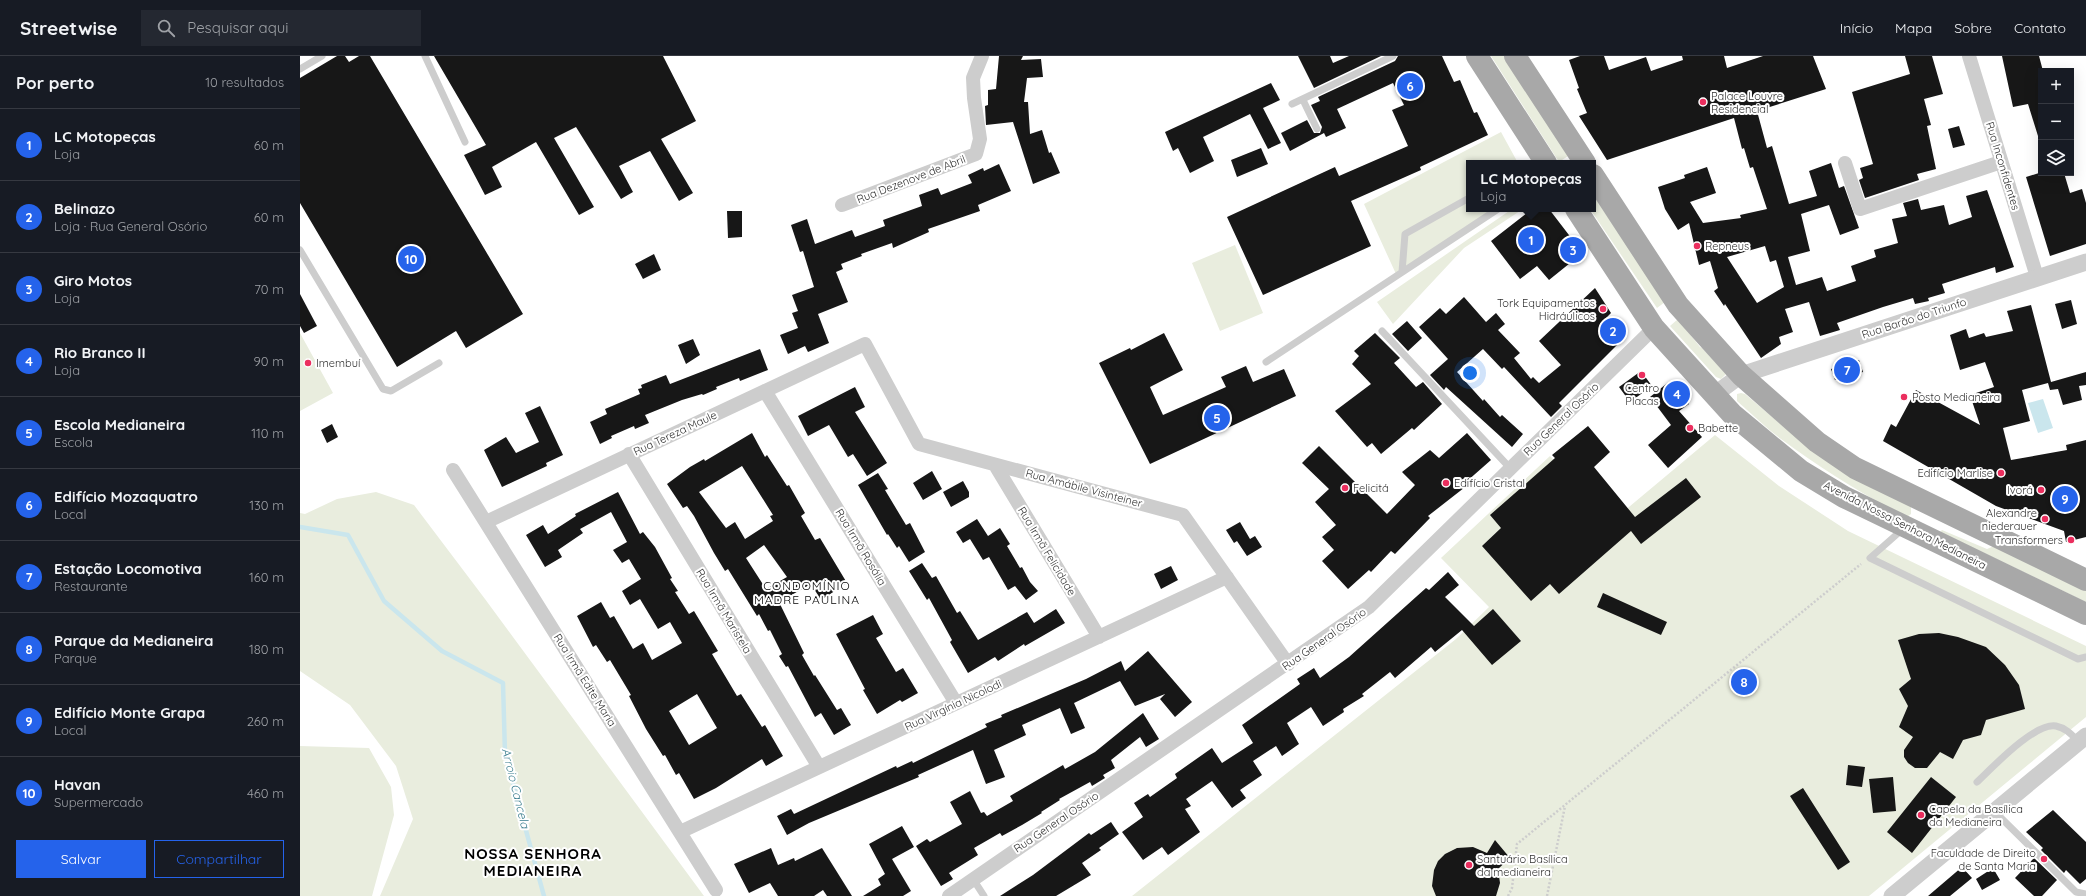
<!DOCTYPE html>
<html lang="pt">
<meta charset="utf-8">
<style>
:root{--surface:#171b24;--page:#242831;--text:#f1f3f6;--muted:#9ea1a6;--line:#363941;--accent:#2563eb}
body{margin:0;font-family:Quicksand,sans-serif;background:var(--page);color:var(--text)}
.controls{position:absolute;right:12px;top:12px;display:grid;overflow:hidden;border-radius:0px;box-shadow:0 4px 16px #0002}
.controls button{width:36px;height:36px;display:grid;place-items:center;padding:0;border:0;border-bottom:1px solid var(--line);background:var(--surface);color:var(--text);font:20px sans-serif}
.you{position:absolute;left:1170px;top:317px;width:14px;height:14px;margin:-10px;border:3px solid #fff;border-radius:50%;background:#1a73e8;box-shadow:0 0 0 6px #1a73e833}
.badge{display:grid;place-items:center;width:26px;height:26px;border-radius:50%;background:var(--accent);color:#fff;font-size:13px;font-weight:700}
.pin{position:absolute;translate:-50% -50%;border:2px solid #fff;box-shadow:0 1px 4px #0006}
.popup{position:absolute;left:1166px;top:104px;width:130px;height:52px;box-sizing:border-box;display:grid;place-content:center;border-radius:0px;background:var(--surface);filter:drop-shadow(0 1px 3px #0005);font-size:13px;white-space:nowrap;color:var(--muted)}
.popup b{font-size:15px;color:var(--text)}
.popup::after{content:'';position:absolute;left:50%;top:100%;margin-left:-8px;border:8px solid transparent;border-top-color:var(--surface)}
.list{margin:0;padding:0;list-style:none}
h2{display:flex;justify-content:space-between;align-items:center;height:52px;margin:0;padding:0 16px;font-size:17px}
h2 small{font-size:13px;font-weight:400;color:var(--muted)}
.list li{display:grid;grid-template-columns:26px 1fr auto;gap:12px;align-items:center;box-sizing:border-box;height:72px;padding:0 16px;border-top:1px solid var(--line)}
.list b{display:block;font-size:15px;white-space:nowrap}
.list p{margin:0;font-size:13px;white-space:nowrap;color:var(--muted)}
.list em{font-size:13px;font-style:normal;color:var(--muted)}
.actions{display:flex;gap:8px;padding:12px 16px}
.actions a{flex:1;padding:9px 0;border:1px solid var(--accent);border-radius:0px;text-align:center;font-size:14px;color:var(--accent)}
.actions .main{background:var(--accent);color:#fff}
.icon{flex:none;width:22px;height:22px;fill:none;stroke:currentColor;stroke-width:2;stroke-linecap:round;stroke-linejoin:round}
.map{position:relative;flex:none;width:1786px;height:840px;overflow:hidden}
header{display:flex;align-items:center;gap:24px;box-sizing:border-box;height:56px;padding:0 20px;background:var(--surface);border-bottom:1px solid var(--line)}
header strong{font-size:19px}
nav{display:flex;gap:22px;margin-inline-start:auto;font-size:14px}
.search{width:280px;height:36px;background:var(--page);display:flex;align-items:center;gap:10px;box-sizing:border-box;padding:0 14px;border-radius:0px;color:var(--muted);font-size:15px}
main{display:flex}
aside{flex:1;background:var(--surface)}
.map>svg:first-child{display:block}
.green{fill:#e9edde}
.water{fill:#cae6ed}
.lines{fill:none;stroke-linecap:round;stroke-linejoin:round}
.stream{stroke:#cae6ed;stroke-width:4.5}
.building{fill:#171717;fill-rule:evenodd}
.path{stroke:#cdcdcd;stroke-width:2.5;stroke-dasharray:2 2;stroke-linecap:butt}
.service{stroke:#cdcdcd;stroke-width:7}
.minor{stroke:#cdcdcd;stroke-width:14}
.tertiary{stroke:#cdcdcd;stroke-width:17}
.primary{stroke:#a8a8a8;stroke-width:22}
.poi-dot{fill:#eb2e5e;stroke:#fff;stroke-width:1.5}
.labels{text-anchor:middle;dominant-baseline:central;stroke-width:4;stroke-linejoin:round;paint-order:stroke}
.poi-label{font-size:11px;fill:#303030;stroke:#fff;text-anchor:start}
.street-label{font-size:11px;fill:#303030;stroke:#fff}
.neighbourhood-label{font-size:12px;letter-spacing:1px;fill:#000;stroke:#fff}
.water-label{font-size:12px;font-style:italic;fill:#397d8e;stroke:#fff}
.district-label{font-size:15px;font-weight:bold;letter-spacing:1px;fill:#000;stroke:#fff}
</style>
<header>
<strong>Streetwise</strong>
<div class="search"><svg class="icon" aria-label="search" viewBox="0 0 24 24"><circle cx="10" cy="10" r="6"/><path d="M15 15l6 6"/></svg>Pesquisar aqui</div>
<nav><a>Início</a><a>Mapa</a><a>Sobre</a><a>Contato</a></nav>
</header>
<main>
<aside>
<h2>Por perto<small>10 resultados</small></h2>
<ul class="list">
<li><span class="badge">1</span><div><b>LC Motopeças</b><p>Loja</p></div><em>60 m</em></li>
<li><span class="badge">2</span><div><b>Belinazo</b><p>Loja · Rua General Osório</p></div><em>60 m</em></li>
<li><span class="badge">3</span><div><b>Giro Motos</b><p>Loja</p></div><em>70 m</em></li>
<li><span class="badge">4</span><div><b>Rio Branco II</b><p>Loja</p></div><em>90 m</em></li>
<li><span class="badge">5</span><div><b>Escola Medianeira</b><p>Escola</p></div><em>110 m</em></li>
<li><span class="badge">6</span><div><b>Edifício Mozaquatro</b><p>Local</p></div><em>130 m</em></li>
<li><span class="badge">7</span><div><b>Estação Locomotiva</b><p>Restaurante</p></div><em>160 m</em></li>
<li><span class="badge">8</span><div><b>Parque da Medianeira</b><p>Parque</p></div><em>180 m</em></li>
<li><span class="badge">9</span><div><b>Edifício Monte Grapa</b><p>Local</p></div><em>260 m</em></li>
<li><span class="badge">10</span><div><b>Havan</b><p>Supermercado</p></div><em>460 m</em></li>
</ul>
<div class="actions"><a class="main">Salvar</a><a>Compartilhar</a></div>
</aside>
<div class="map">
<svg width="1786" height="840" viewBox="0 0 1786 840">
<rect width="100%" height="100%" fill="#fff"/>
<!-- green -->
<path class="green" d="M1191 0H1204L1268 100 1259 106Z
M1201 76 1218 107H1169V153H1193L1096 218 1064 148Z
M1293 139 1365 246 1357 252 1290 153H1293Z
M1212 153H1223L1164 192 1093 268 1077 246Z
M935 189 963 257 920 275 892 207Z
M1378 263 1400 291 1402 292 1426 318 1421 323 1416 321 1370 270Z
M0 277 33 337 0 355Z
M1441 337 1445 338 1489 375 1611 451V458L1607 461 1604 460C1561 437 1520 412 1481 383 1466 372 1452 358 1437 345V338Z
M1415 379 1479 430 1548 475 1786 590V661L1569 840H832L1156 583 1189 551 1141 502 1250 400 1311 466Z
M76 436 114 449 185 543 404 840H80L113 763 96 710 50 649 0 615V457L5 458 37 443Z
M1642 474 1687 493 1694 490 1786 533V546L1640 476Z
M0 690 69 692 91 731 94 759 72 840H0Z"/>
<!-- water -->
<path class="water" d="M1743 343 1753 372 1738 377 1728 347Z"/>
<g class="lines">
<!-- stream -->
<path class="stream" d="M0 471 48 479 84 545 142 595 203 627 205 698 244 840"/>
</g>
<!-- building -->
<path class="building" d="M37 0H45L49 6 59 0H70L223 258 166 292 156 275 97 311 0 147V22Z
M134 0H363L396 65 361 83 393 137 379 145 350 95 319 110 333 136 321 143 276 71 254 82 294 151 279 159 236 86 192 111 202 131 185 139 164 99 186 89Z
M699 0H723L721 4 741 3 743 21 727 22 724 46H728L730 78 742 74 749 97 751 96 760 117 733 128 713 66 686 69 685 50 688 49V34L696 33Z
M998 0H1030L1033 7 1049 0H1081L1014 32Z
M1098 0H1142L1154 26 1160 24 1174 57 1177 56 1188 79 1120 111 1121 114 1051 145 1071 190 963 239 927 161 1035 111 1039 120 1108 90 1092 54 1104 49 1093 27 1037 53 1046 72 1026 81 1024 77 990 95 981 77 1007 64 1014 77H1020L1022 71 1011 49 1020 45 1018 41 1095 5Z
M1280 0H1304L1309 14 1346 1 1351 15 1383 4 1382 0H1424L1427 12 1463 0H1513L1526 33 1457 55 1467 92 1472 90 1489 148 1517 140 1509 115 1531 107 1539 132 1544 130 1559 172 1540 179 1529 149 1501 158 1510 195 1488 201 1496 229 1522 221 1527 235 1556 225 1551 210 1576 201 1574 194 1598 187 1592 163 1607 160 1603 147 1618 143 1621 154 1644 149 1649 169 1672 161 1666 140 1687 134 1714 211 1696 217 1695 211 1642 228 1645 237 1628 242 1629 245 1615 248 1613 242 1583 251 1537 267 1540 274 1520 280 1509 246 1485 253 1493 276 1479 281 1481 288 1461 302 1425 248 1424 250 1414 235 1418 232 1410 205 1399 209 1389 167 1378 174 1365 153 1358 131 1385 122 1384 119 1407 111 1416 137 1390 146 1403 167 1441 162 1440 159 1467 153 1453 111 1450 112 1444 92 1442 93 1434 62 1307 104 1279 60 1287 57 1277 33 1279 32 1269 4ZM1465 190 1470 206 1476 204 1484 231 1457 247 1427 201Z
M1605 0H1632L1643 38 1624 43 1631 69 1627 70 1636 113 1617 118 1619 124 1565 142 1559 124 1563 122 1560 112 1573 108 1552 36 1610 18Z
M1702 0H1739L1743 15H1741V80H1738L1728 48 1713 51Z
M971 27 980 44 963 52 981 87 968 93 950 58 903 81 914 105 890 117 878 92 873 95 865 76Z
M1659 70 1665 89 1653 92 1648 73Z
M961 92 968 108 937 121 931 104Z
M699 108 711 135 678 149 680 155 628 173 629 176 593 192 592 187 561 198 562 200 541 208 543 213 536 216 548 246 518 258 529 287 508 296 505 290 488 298 480 279 498 272 492 257 498 255 492 239 514 231 503 195 500 196 491 169 507 163 515 188 552 174 555 181 585 170 583 164 622 150 619 139 638 132 641 139 672 127 668 119 683 112 684 115Z
M1739 117H1764L1770 137 1782 133 1786 147V188L1750 200 1726 121Z
M1232 153H1249L1272 183 1269 185 1280 199 1249 224 1237 210 1220 223 1191 185Z
M427 155H442V181L428 182Z
M354 198 361 214 343 223 335 208Z
M1295 232 1311 257 1306 262 1325 281 1259 347 1262 350 1251 361 1204 311 1202 313 1183 293 1157 316 1183 345 1184 343 1200 361 1202 359 1223 378 1212 391 1146 331 1144 334 1130 319 1148 303 1119 271 1140 252 1146 258 1164 241 1186 266 1196 257 1205 268 1198 274 1220 297 1214 302 1231 323 1233 321 1239 327 1261 309 1239 285Z
M0 238 17 270 4 277 0 270Z
M1771 244 1777 268 1762 273 1755 248Z
M1731 249 1751 326 1786 316V329L1779 330 1782 344 1763 349 1758 333 1750 334 1748 327 1722 334 1730 365 1703 372 1711 404 1767 394 1766 389 1786 384V481L1766 486 1764 475 1696 450 1583 385 1591 368 1596 371 1616 334 1680 369 1670 339 1694 331 1685 306 1660 314 1650 279 1666 273 1669 282 1684 277 1686 281 1713 275 1707 255Z
M1107 265 1122 282 1108 295 1092 278Z
M864 277 883 314 850 331 863 359 926 331 921 321 946 310 953 326 984 313 996 340 850 408 799 307 830 292 831 294Z
M1075 277 1100 302 1094 307 1116 331 1123 326 1142 348 1114 374 1112 372 1081 398 1072 387 1067 391 1035 355 1071 328 1052 308 1059 300 1054 295Z
M393 283 400 299 386 308 378 289Z
M460 293 468 314 440 325 439 322 416 331 417 333 403 339 402 338 382 344 345 359 349 367 335 373 334 370 311 380 312 382 300 388 290 366 307 358 305 353 340 338 338 333 342 332 341 329 366 319 370 328Z
M1559 304 1563 316 1535 324 1531 313Z
M1341 315 1352 330 1330 346 1319 331Z
M1370 325 1389 348 1379 355 1402 381 1368 412 1348 389 1371 369 1350 341Z
M555 331 565 351 555 356 587 407 567 420 553 398 548 401 529 369 508 380 498 360Z
M240 350 263 399 246 407 247 410 202 431 184 394 206 381 216 397 239 386 225 357Z
M32 368 38 381 27 387 21 374Z
M1288 370 1310 396 1294 411 1335 461 1386 422 1401 441 1341 488 1331 475 1259 538 1250 528 1231 545 1182 490 1201 472 1190 459 1255 402 1252 399Z
M452 377 465 401 467 399 487 430 489 429 505 457 501 460 515 484 520 482 547 527 521 544 511 528 479 546 504 597 502 599 514 620 515 619 537 654 541 652 551 669 534 679 521 657 515 661 488 610 486 611 479 600 482 598 470 574 468 575 459 558 457 560 428 513 425 515 414 497 394 460 387 450 383 452 367 428 390 411 404 403 405 405ZM442 410 473 459 470 460 473 465 445 483 435 466 426 472 399 436ZM464 489 487 521 466 533 446 502Z
M1167 377 1191 404 1166 426 1169 428 1128 460 1130 462 1095 498 1091 495 1071 516 1069 514 1048 533 1022 505 1034 494 1022 481 1036 469 1015 446 1029 433 1002 407 1019 390 1087 458 1115 429 1102 416 1130 394 1139 402Z
M632 415 642 433 623 444 613 427Z
M578 417 588 433 585 434 606 469 610 467 625 496 609 506 599 490 597 492 588 478 587 479 558 429Z
M663 425 669 436V441L651 451 643 436Z
M318 436 340 478 343 476 355 491 372 522 370 523 378 535 375 536 389 558 394 555 418 595 412 598 437 640 441 638 462 671 465 669 483 700 466 710 462 703 416 732 394 743 379 717 376 719 365 699 363 700 346 673 329 640 331 639 310 604 307 606 296 589 293 591 277 560 301 546 310 562 314 560 333 593 343 587 352 604 382 587 370 566 358 573 340 543 330 549 322 535 341 523 329 503 322 507 313 494 327 486 311 456 280 473 283 477 258 494 262 501 245 511 226 479 243 469 248 478 276 460 275 458ZM397 638 417 672 389 689 369 655Z
M677 463 688 480 700 472 710 488 707 490 720 512 722 511 730 526 738 535 726 544 715 530 708 534 689 501 683 504 670 483 663 487 656 476Z
M940 466 950 483 955 480 962 491 947 500 937 485 934 487 926 474Z
M622 507 632 522 636 520 657 557 660 555 678 584 727 556 734 567 756 553 765 567 725 590 724 588 698 605 695 601 668 617 650 586 652 584 629 542 627 544 609 515Z
M871 510 878 524 861 533 854 518Z
M1148 516 1159 529 1145 541 1174 570 1193 553 1221 585 1192 609 1162 574 1135 596 1131 591 1095 622 1090 616 1062 638 1064 640 1043 653 1044 656 1023 670 1011 651 987 667 999 688 982 700 976 690 953 705 962 719 940 734 946 742 932 752 912 725 886 743 891 750 885 753 900 776 868 799 862 791 843 804 822 776 843 761 834 747 848 738 850 741 877 722 875 718 912 692 922 707 953 687 942 669 1000 628 997 623 1014 612 1020 622 1049 601 1126 532 1129 534Z
M1303 537 1367 566 1361 579 1297 551Z
M573 559 583 578 576 582 596 616 603 612 618 637 602 646 600 644 577 658 563 634 565 633 536 578Z
M1639 577 1658 581 1686 591 1705 609 1719 629 1725 653 1686 664 1681 679 1663 684 1653 703 1640 696 1627 712H1615L1608 707 1604 701V694L1613 681 1599 671 1608 650 1599 633 1611 623 1598 584 1619 578Z
M848 595 892 646 875 661 860 643 865 638 835 650 820 625 774 647 785 672 771 678 760 652 722 669 726 679 694 694 705 721 686 728 673 694 618 719 619 721 509 767 487 779 477 760 491 753 494 758 596 710 597 712 612 705 613 707 687 671 685 668 702 661 701 659 786 623 821 605 825 615Z
M843 657 859 683 846 691 840 681 811 704 815 712 803 719 805 722 792 730 790 726 759 743 760 744 741 756 742 757 722 769 702 780 700 777 674 792 678 799 649 817 653 823 641 830 616 790 627 783 630 786 662 768 650 746 670 735 681 757 684 756 687 760 713 745 710 740 763 709 765 713 795 696Z
M1548 709 1565 711 1562 731 1546 729Z
M1593 721 1596 755 1573 757 1569 723Z
M1631 721 1656 741 1612 797 1587 776Z
M1503 732 1550 806 1538 814 1490 740Z
M1753 754 1786 786V823L1780 828 1766 814 1764 817 1741 794 1743 792 1726 776Z
M811 766 819 778 799 792 801 794 782 807 791 819 756 840H700L733 819 789 777 791 779Z
M602 770 614 791 592 803 611 835 603 840H563L581 829 578 823 585 818 569 788Z
M1195 784 1210 802 1198 813 1200 827 1196 840H1136L1132 830 1134 814 1138 805 1145 798 1157 792 1173 791 1187 797Z
M471 792 478 809 494 802 495 805 522 792 552 840H527L523 834 514 840H478L470 827 449 837 434 808Z
M1734 802 1757 824 1742 840H1734L1715 822Z
M1662 811 1672 822 1650 840H1628Z
M1693 812 1700 824 1682 834 1676 823Z"/>
<g class="lines">
<!-- path -->
<path class="path" d="M1208 840 1212 832 1217 788 1561 508
M1247 840 1265 750"/>
<!-- service -->
<path class="service" d="M125 0 165 86
M0 13 22 0
M1003 44 1017 73
M992 48 1093 0
M0 194 83 333 91 335 139 307
M1102 216 1105 178 1169 142
M1082 275 1211 413
M966 306 1198 153
M1604 472 1570 502 1778 603 1786 601
M1677 726C1692 712 1735 666 1756 670 1766 672 1772 679 1779 686
M1694 755 1776 836 1786 838
M673 823 684 840"/>
<!-- minor -->
<path class="minor" d="M1669 0 1737 221
M1545 107 1560 153 1701 106
M542 149 676 98 680 83 674 42 673 22 682 0
M465 335 656 647
M329 398 519 711
M695 409 799 581
M153 414 416 834
M186 466 565 288 619 388 883 459 988 608
M380 776 927 521
M649 840 1069 551 1354 272"/>
<!-- tertiary -->
<path class="tertiary" d="M1414 339 1441 319 1786 206
M1592 840 1786 680"/>
<!-- primary -->
<path class="primary" d="M1177 0 1246 107
M1215 0 1285 107
M1293 119 1378 249 1441 319 1517 386 1555 412 1786 524
M1276 153 1354 272 1432 358 1501 415 1544 441 1786 558"/>
</g>
<!-- markers -->
<g class="poi-dot">
<circle cx="1403" cy="46" r="4"/>
<circle cx="1397" cy="190" r="4"/>
<circle cx="1303" cy="253" r="4"/>
<circle cx="8" cy="307" r="4"/>
<circle cx="1342" cy="319" r="4"/>
<circle cx="1604" cy="341" r="4"/>
<circle cx="1390" cy="372" r="4"/>
<circle cx="1701" cy="417" r="4"/>
<circle cx="1146" cy="427" r="4"/>
<circle cx="1045" cy="432" r="4"/>
<circle cx="1741" cy="434" r="4"/>
<circle cx="1745" cy="463" r="4"/>
<circle cx="1771" cy="484" r="4"/>
<circle cx="1621" cy="759" r="4"/>
<circle cx="1744" cy="803" r="4"/>
<circle cx="1169" cy="809" r="4"/>
</g>
<g class="labels">
<!-- poi labels -->
<g class="poi-label">
<text x="1411" y="40">Palace Louvre<tspan x="1411" dy="13">Residencial</tspan></text>
<text x="1405" y="190">Repneus</text>
<text x="1295" y="247" text-anchor="end">Tork Equipamentos<tspan x="1295" dy="13">Hidráulicos</tspan></text>
<text x="16" y="307">Imembuí</text>
<text x="1342" y="332" text-anchor="middle">Centro<tspan x="1342" dy="13">Placas</tspan></text>
<text x="1612" y="341">Posto Medianeira</text>
<text x="1398" y="372">Babette</text>
<text x="1693" y="417" text-anchor="end">Edifício Marlise</text>
<text x="1154" y="427">Edifício Cristal</text>
<text x="1053" y="432">Felicitá</text>
<text x="1733" y="434" text-anchor="end">Ivorá</text>
<text x="1737" y="457" text-anchor="end">Alexandre<tspan x="1737" dy="13">niederauer</tspan></text>
<text x="1763" y="484" text-anchor="end">Transformers</text>
<text x="1629" y="753">Capela da Basílica<tspan x="1629" dy="13">da Medianeira</tspan></text>
<text x="1736" y="797" text-anchor="end">Faculdade de Direito<tspan x="1736" dy="13">de Santa Maria</tspan></text>
<text x="1177" y="803">Santuário Basílica<tspan x="1177" dy="13">da medianeira</tspan></text>
</g>
<!-- street labels -->
<g class="street-label">
<text transform="translate(1703 110) rotate(73)">Rua Inconfidentes</text>
<text transform="translate(611 123) rotate(-21)">Rua Dezenove de Abril</text>
<text transform="translate(1614 262) rotate(-18)">Rua Barão do Triunfo</text>
<text transform="translate(1261 363) rotate(-44)">Rua General Osório</text>
<text transform="translate(375 377) rotate(-25)">Rua Tereza Maule</text>
<text transform="translate(784 432) rotate(15)">Rua Amábile Visinteiner</text>
<text transform="translate(1605 469) rotate(27)">Avenida Nossa Senhora Medianeira</text>
<text transform="translate(561 491) rotate(59)">Rua Irmã Rosália</text>
<text transform="translate(747 495) rotate(59)">Rua Irmã Felicidade</text>
<text transform="translate(424 555) rotate(59)">Rua Irmã Maristela</text>
<text transform="translate(1024 583) rotate(-35)">Rua General Osório</text>
<text transform="translate(285 624) rotate(58)">Rua Irmã Edite Maria</text>
<text transform="translate(653 649) rotate(-25)">Rua Virgínia Nicolodi</text>
<text transform="translate(756 766) rotate(-34)">Rua General Osório</text>
</g>
<!-- neighbourhood labels -->
<g class="neighbourhood-label">
<text x="507" y="529">CONDOMÍNIO<tspan x="507" dy="14">MADRE PAULINA</tspan></text>
</g>
<!-- water labels -->
<g class="water-label">
<text transform="translate(216 732) rotate(76)">Arroio Cancela</text>
</g>
<!-- district labels -->
<g class="district-label">
<text x="233" y="797">NOSSA SENHORA<tspan x="233" dy="17">MEDIANEIRA</tspan></text>
</g>
</g>
</svg>
<div class="controls">
<button>+</button>
<button>−</button>
<button><svg class="icon" aria-label="layers" viewBox="0 0 24 24"><path d="M12 4l9 5-9 5-9-5zM3 14l9 5 9-5"/></svg></button>
</div>
<div class="you"></div>
<div class="pin badge" style="left:1231px;top:184px">1</div>
<div class="popup"><b>LC Motopeças</b>Loja</div>
<div class="pin badge" style="left:1313px;top:275px">2</div>
<div class="pin badge" style="left:1273px;top:194px">3</div>
<div class="pin badge" style="left:1377px;top:338px">4</div>
<div class="pin badge" style="left:917px;top:362px">5</div>
<div class="pin badge" style="left:1110px;top:30px">6</div>
<div class="pin badge" style="left:1547px;top:314px">7</div>
<div class="pin badge" style="left:1444px;top:626px">8</div>
<div class="pin badge" style="left:1765px;top:443px">9</div>
<div class="pin badge" style="left:111px;top:203px">10</div>
</div>
</main>
